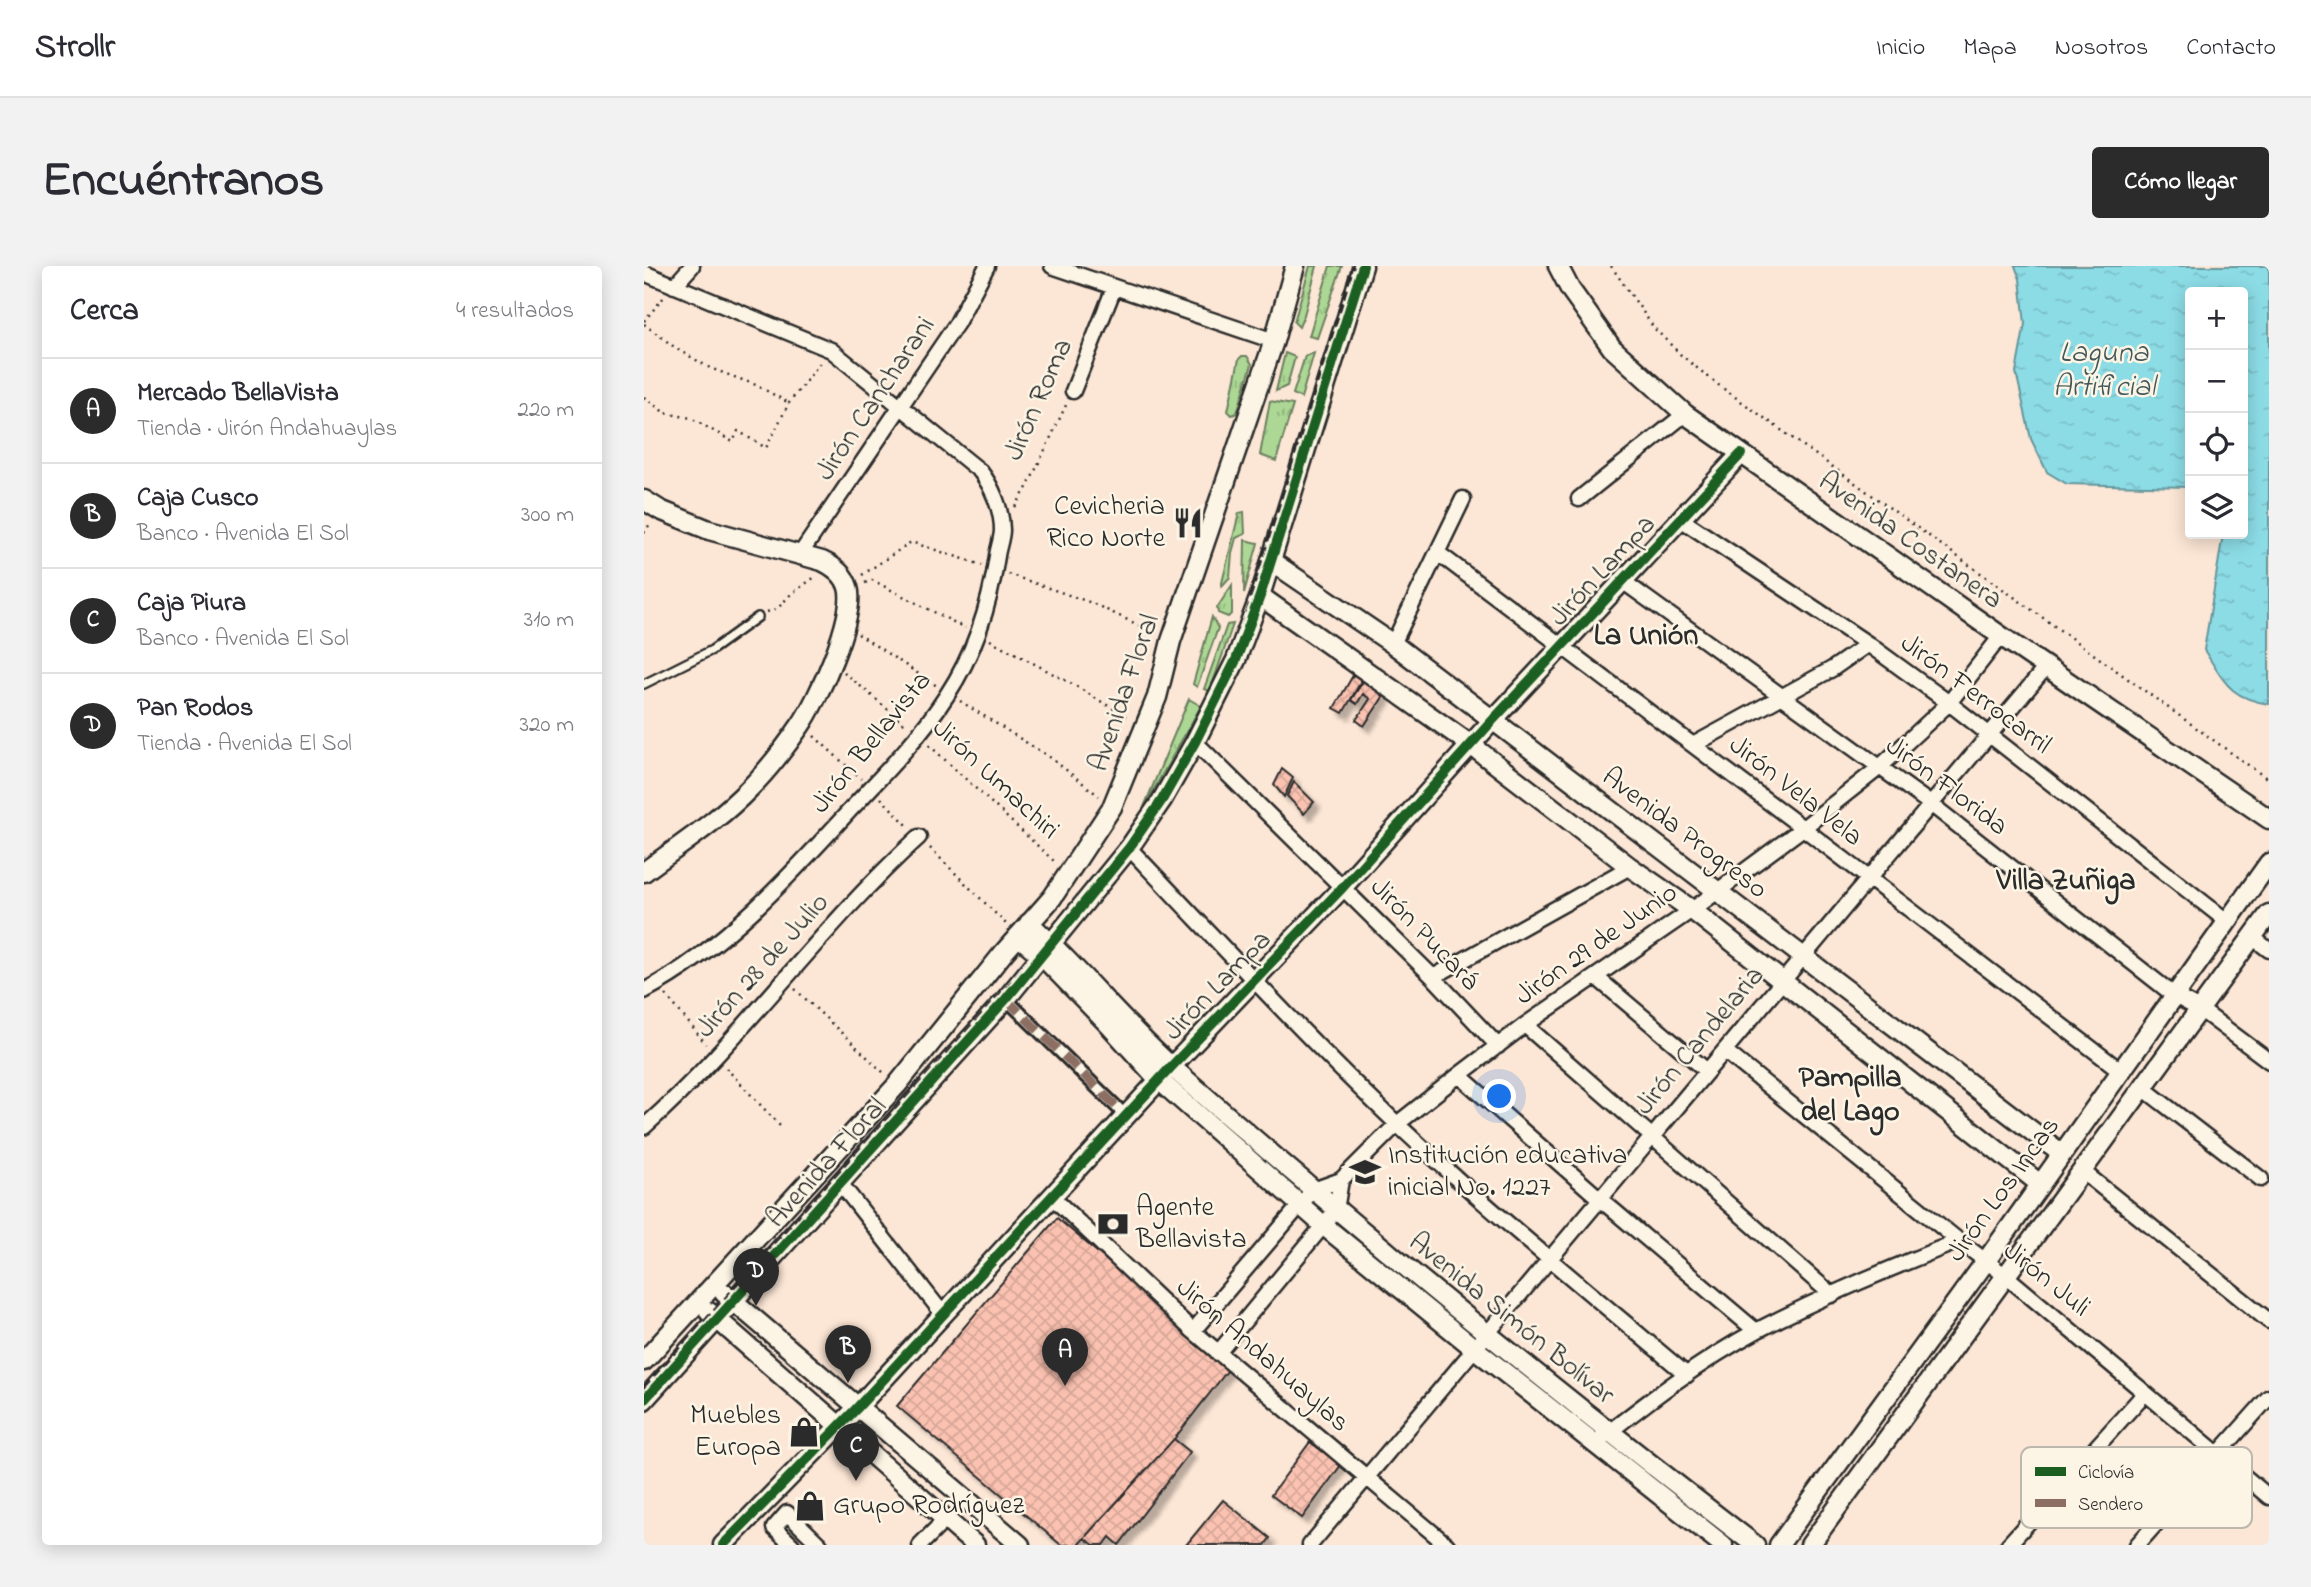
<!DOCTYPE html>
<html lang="es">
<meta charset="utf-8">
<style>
:root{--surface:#fff;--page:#f2f2f3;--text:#2b2b33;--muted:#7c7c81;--line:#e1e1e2;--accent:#2b2b2b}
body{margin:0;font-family:"Indie Flower",sans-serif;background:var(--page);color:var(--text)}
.controls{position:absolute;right:21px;top:21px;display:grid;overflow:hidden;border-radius:7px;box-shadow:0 4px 18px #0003}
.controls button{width:63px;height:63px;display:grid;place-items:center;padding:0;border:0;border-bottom:2px solid var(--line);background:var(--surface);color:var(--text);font:35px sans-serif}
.you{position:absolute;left:856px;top:831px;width:24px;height:24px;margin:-18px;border:5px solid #fff;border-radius:50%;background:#1a73e8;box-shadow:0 0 0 10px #1a73e833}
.badge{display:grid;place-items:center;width:46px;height:46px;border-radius:50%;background:var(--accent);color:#fff;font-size:23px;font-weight:700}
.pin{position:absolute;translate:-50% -58px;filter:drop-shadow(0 2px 4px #0008)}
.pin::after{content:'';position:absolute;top:37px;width:24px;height:21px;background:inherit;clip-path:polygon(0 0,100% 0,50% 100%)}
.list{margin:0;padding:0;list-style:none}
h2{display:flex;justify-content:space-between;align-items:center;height:91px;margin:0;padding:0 28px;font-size:30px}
h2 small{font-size:23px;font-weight:400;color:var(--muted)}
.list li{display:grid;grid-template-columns:46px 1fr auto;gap:21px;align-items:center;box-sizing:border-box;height:105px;padding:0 28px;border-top:2px solid var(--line)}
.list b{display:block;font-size:26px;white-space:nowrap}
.list p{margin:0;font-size:23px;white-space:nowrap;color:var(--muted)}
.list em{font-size:23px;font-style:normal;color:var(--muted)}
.icon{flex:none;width:38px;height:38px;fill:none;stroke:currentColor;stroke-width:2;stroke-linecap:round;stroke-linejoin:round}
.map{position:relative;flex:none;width:1625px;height:1279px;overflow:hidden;border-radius:7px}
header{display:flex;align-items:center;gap:42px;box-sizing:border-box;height:98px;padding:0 35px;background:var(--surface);border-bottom:2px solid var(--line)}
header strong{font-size:33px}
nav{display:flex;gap:38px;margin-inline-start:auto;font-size:24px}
.intro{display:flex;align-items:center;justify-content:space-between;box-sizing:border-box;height:168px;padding:0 42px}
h1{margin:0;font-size:49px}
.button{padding:18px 32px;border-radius:7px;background:var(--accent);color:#fff;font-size:24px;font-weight:700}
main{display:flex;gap:42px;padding:0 42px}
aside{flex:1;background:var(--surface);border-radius:7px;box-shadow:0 4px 18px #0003}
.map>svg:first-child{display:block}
.grass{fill:url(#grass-tufts);stroke:#6c8160;stroke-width:2}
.water{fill:url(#water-ripples);stroke:#65959b;stroke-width:2}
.building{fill:url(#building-cross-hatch);stroke:#2b2b2b;stroke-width:2;filter:url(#shadow)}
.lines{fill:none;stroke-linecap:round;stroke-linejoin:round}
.service-casing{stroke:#2b2b2b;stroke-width:12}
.pedestrian-casing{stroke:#2b2b2b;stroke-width:16}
.minor-casing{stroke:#2b2b2b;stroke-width:19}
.tertiary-casing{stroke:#2b2b2b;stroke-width:23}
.path{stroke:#2b2b2b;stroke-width:2.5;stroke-dasharray:2 5;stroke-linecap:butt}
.service{stroke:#fcf5e5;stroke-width:7}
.pedestrian{stroke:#fcf5e5;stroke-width:10}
.minor{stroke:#fcf5e5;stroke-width:14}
.tertiary{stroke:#fcf5e5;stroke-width:18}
.rail{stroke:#2b2b2b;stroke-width:4.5;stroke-dasharray:10 5;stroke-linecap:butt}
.quiet{stroke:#8d6e63;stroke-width:9;stroke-dasharray:18 9;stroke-linecap:butt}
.cycleway-casing{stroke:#fcf5e5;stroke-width:15}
.cycleway{stroke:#1b5e20;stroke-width:10}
.labels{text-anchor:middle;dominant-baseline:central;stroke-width:5;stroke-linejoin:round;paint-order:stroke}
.street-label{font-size:28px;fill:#2b2b2b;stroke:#fcf5e5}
.poi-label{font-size:28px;fill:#2b2b2b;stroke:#fcf5e5;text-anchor:start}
.water-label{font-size:30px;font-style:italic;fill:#43575a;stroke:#fcf5e5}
.neighbourhood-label{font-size:30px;font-weight:bold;fill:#2b2b2b;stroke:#fcf5e5}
.key{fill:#fcf5e5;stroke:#bdb8ad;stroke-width:2}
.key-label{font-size:19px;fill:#2b2b2b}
</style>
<header>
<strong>Strollr</strong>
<nav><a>Inicio</a><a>Mapa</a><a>Nosotros</a><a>Contacto</a></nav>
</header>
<div class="intro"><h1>Encuéntranos</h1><a class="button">Cómo llegar</a></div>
<main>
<aside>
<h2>Cerca<small>4 resultados</small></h2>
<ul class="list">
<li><span class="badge">A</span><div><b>Mercado BellaVista</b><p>Tienda · Jirón Andahuaylas</p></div><em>220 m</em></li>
<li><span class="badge">B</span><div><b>Caja Cusco</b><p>Banco · Avenida El Sol</p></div><em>300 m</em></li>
<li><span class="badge">C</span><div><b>Caja Piura</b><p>Banco · Avenida El Sol</p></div><em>310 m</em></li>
<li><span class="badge">D</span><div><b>Pan Rodos</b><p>Tienda · Avenida El Sol</p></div><em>320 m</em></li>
</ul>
</aside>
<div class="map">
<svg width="1625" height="1279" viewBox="0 0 1625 1279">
<defs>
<pattern id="grass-tufts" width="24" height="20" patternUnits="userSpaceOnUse" patternTransform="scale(1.75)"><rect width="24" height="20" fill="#acd794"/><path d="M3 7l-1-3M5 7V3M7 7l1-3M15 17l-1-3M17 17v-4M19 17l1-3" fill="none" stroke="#94b980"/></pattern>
<pattern id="water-ripples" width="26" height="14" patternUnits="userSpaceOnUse" patternTransform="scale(1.75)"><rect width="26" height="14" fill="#8cdce6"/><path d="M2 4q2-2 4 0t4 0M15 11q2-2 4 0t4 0" fill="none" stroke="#79bdc5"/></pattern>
<pattern id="building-cross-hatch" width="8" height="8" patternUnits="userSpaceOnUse" patternTransform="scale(1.75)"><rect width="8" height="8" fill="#fbc2b1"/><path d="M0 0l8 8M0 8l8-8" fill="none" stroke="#d7a798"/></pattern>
<filter id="shadow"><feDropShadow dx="6" dy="6" stdDeviation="2" flood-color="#0004"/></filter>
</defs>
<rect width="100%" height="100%" fill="#fce6d5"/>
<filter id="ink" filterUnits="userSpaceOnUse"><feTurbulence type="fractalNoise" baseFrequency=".0143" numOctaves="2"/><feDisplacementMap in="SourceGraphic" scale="14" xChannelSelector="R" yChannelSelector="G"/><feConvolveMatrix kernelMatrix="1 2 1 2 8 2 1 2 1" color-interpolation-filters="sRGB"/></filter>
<g filter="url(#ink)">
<!-- grass -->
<path class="grass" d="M666 0H673L660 49 655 61 650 56Z
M686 0H698L673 72 665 70Z
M641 87 651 91 643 120 632 125Z
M670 87 657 132 649 128 661 90Z
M598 90H603L608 98 593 147 588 149 584 145 595 93Z
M626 135 649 139 632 195 616 189Z
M600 246 601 268 592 272 588 287 586 311 577 321 595 247Z
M601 274 614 277 600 327Z
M588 319V347L584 351 574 347 573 342Z
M568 351 574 362 553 421 549 418Z
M589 358 566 425 560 423 583 359Z
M545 433 557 440 500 541Z"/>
<!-- water -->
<path class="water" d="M1371 0H1625V438C1585 432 1581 416 1560 384L1579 268H1599V26H1546V221L1423 218 1403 206 1387 173 1372 106 1381 58 1376 13Z"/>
<!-- building -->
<path class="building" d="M711 406 719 412 699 447 690 442Z
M720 414 741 428 720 460 712 454 726 433 719 428 713 438 707 434Z
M638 503 649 512 640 531 630 519Z
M650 516 670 536 660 548 643 530Z
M413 952 587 1100 530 1173 434 1279H417L253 1140Z
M530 1173 546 1186 475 1279 466 1271 460 1279H450L440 1272Z
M666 1176 697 1199 658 1252 627 1229Z
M579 1234 626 1272 621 1279H542Z"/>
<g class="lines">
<!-- service casing -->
<g class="service-casing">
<path id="service" d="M0 418 68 384 114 351"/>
</g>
<!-- pedestrian casing -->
<g class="pedestrian-casing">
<path id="pedestrian" d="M362 733 482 850"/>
</g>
<!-- minor casing -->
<g class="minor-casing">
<path id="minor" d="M408 0 630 75
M0 7 187 84 336 205C348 220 358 244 358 264 358 272 354 282 353 290 346 338 330 388 303 429 276 471 241 507 207 543 148 608 79 684 0 725
M30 20 48 0
M429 125 470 22
M935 233 1041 148
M1038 254 1224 378 1305 437 1584 656
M794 287 1159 562 1477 805
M155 290 313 57 343 0
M980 316 1288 539 1531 730 1557 744 1625 795
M749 378 819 233
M551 476 789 711 854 780
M1049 479 1188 403 1224 378
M485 582C573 674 658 768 751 856 844 944 945 1026 1043 1109
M1608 671 1625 684
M789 711 986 601
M952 711 1063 805
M881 759 1188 1029
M1081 785 1315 975 1362 1010 1625 1231
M815 809 956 933 1112 1065
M1499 822 1617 913
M0 861C100 772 176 661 275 571
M1438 905 1625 1055
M196 917 299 1048
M407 930 549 1065 803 1279
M549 1065 669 924 697 914 753 858 815 809 881 759 1048 644 1159 562 1236 501 1305 437 1357 370
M574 1087 692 944 697 914
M951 1177C1002 1137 1056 1095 1114 1064 1179 1030 1247 1002 1315 975
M148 1279 130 1262 143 1247 176 1279
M276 1279 301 1254
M666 1279 1403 400
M1364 1279 1501 1127
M1493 1279 1625 1131"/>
</g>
<!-- tertiary casing -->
<g class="tertiary-casing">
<path id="tertiary" d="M914 0 926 23 968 82 1041 148 1357 370 1625 553
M0 234 16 244 65 264 178 295C189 300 200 308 204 321 213 349 173 436 156 460 141 482 124 504 105 523 75 554 36 579 0 606
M627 295 749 378 1418 888
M616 330 827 479 986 601 1048 644 1396 918
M385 657C436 703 479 758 530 803 718 969 912 1126 1111 1279
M374 670 398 690 465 759 515 814 679 959 831 1083 1079 1279
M80 1027 376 1279
M65 1046 331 1279
M0 1095 253 819 361 685 408 632 468 541 513 431 527 375 630 75 651 0
M0 1134 362 733 485 582 518 534 551 476 592 394 616 330 719 0
M79 1279 213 1142 527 801 699 621 848 455 1097 188
M1135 1279 1342 995 1625 597
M1166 1279 1625 648"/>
</g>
<!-- path -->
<path class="path" d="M967 0 1010 62 1037 89 1073 118 1625 514
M0 55 20 31
M0 58 33 83 66 102 112 119 145 137
M0 131 21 147 47 152 89 176 94 165 122 182 145 137 176 97
M371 241 384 220 423 137
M0 267 6 258
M364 308 448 337 513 368
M218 309 267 276 338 299
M221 317 228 314 321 362
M123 346 135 341 147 328 171 311
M214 368 293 420
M346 374 430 419 486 453
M200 406 262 459
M316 435 407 492 455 530
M170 470 217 513
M285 479 411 596
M237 532 264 560
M286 582 363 659
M151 723 240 807
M22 729 62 778
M82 802 137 861"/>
<!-- service -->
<use href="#service" class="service"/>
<!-- pedestrian -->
<use href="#pedestrian" class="pedestrian"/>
<!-- minor -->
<use href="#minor" class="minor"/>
<!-- tertiary -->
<use href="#tertiary" class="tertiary"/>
<!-- rail -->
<path class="rail" d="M0 1123 380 703 471 597 515 534 566 444 596 371 709 0"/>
<!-- quiet -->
<path class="quiet" d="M362 733 482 850"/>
<!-- cycleway casing -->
<g class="cycleway-casing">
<path id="cycleway" d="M0 1134 362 733 485 582 518 534 551 476 592 394 616 330 719 0
M79 1279 213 1142 527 801 699 621 848 455 1097 188"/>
</g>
<!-- cycleway -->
<use href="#cycleway" class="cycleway"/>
</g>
</g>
<!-- icons -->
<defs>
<g id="restaurant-bare" transform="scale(2.415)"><path d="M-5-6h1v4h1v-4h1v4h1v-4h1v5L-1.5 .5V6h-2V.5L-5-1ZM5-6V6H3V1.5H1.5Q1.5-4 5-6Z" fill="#2b2b2b" stroke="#fcf5e5" stroke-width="2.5" paint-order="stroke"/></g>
<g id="school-bare" transform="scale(2.415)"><path d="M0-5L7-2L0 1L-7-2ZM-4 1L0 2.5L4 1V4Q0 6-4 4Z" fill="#2b2b2b" stroke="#fcf5e5" stroke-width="2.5" paint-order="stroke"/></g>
<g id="bank-bare" transform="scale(2.415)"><path d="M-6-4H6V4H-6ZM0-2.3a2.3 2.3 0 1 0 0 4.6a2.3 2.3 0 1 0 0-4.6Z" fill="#2b2b2b" stroke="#fcf5e5" stroke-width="2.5" paint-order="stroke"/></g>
<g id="shop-bare" transform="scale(2.415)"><path d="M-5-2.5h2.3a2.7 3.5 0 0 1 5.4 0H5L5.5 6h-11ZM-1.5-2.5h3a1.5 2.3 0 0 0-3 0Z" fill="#2b2b2b" stroke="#fcf5e5" stroke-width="2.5" paint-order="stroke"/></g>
</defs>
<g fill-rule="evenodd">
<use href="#restaurant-bare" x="544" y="257"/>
<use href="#school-bare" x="721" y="906"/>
<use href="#bank-bare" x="469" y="958"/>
<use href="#shop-bare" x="160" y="1166"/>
<use href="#shop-bare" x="166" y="1240"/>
</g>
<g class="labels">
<!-- street labels -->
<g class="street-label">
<text transform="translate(232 133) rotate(-56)">Jirón Cancharani</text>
<text transform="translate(395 134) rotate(-66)">Jirón Roma</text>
<text transform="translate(1266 275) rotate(35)">Avenida Costanera</text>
<text transform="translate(959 305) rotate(-47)">Jirón Lampa</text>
<text transform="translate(481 427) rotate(-71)">Avenida Floral</text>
<text transform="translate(1331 429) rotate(37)">Jirón Ferrocarril</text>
<text transform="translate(228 477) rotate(-51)">Jirón Bellavista</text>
<text transform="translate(351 514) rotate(43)">Jirón Umachiri</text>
<text transform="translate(1302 521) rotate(37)">Jirón Florida</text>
<text transform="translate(1151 526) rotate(38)">Jirón Vela Vela</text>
<text transform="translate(1040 568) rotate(37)">Avenida Progreso</text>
<text transform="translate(780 669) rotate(46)">Jirón Pucará</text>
<text transform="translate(953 679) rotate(-35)">Jirón 29 de Junio</text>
<text transform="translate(119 700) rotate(-48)">Jirón 28 de Julio</text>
<text transform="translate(574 720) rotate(-46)">Jirón Lampa</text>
<text transform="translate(1056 775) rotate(-50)">Jirón Candelaria</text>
<text transform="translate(183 897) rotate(-48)">Avenida Floral</text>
<text transform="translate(1360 924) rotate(-54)">Jirón Los Incas</text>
<text transform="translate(1402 1014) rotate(39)">Jirón Juli</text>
<text transform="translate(867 1053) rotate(39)">Avenida Simón Bolívar</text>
<text transform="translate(618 1090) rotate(41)">Jirón Andahuaylas</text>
</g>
<!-- poi labels -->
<g class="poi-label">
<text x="521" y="241" text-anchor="end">Cevicheria<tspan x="521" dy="32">Rico Norte</tspan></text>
<text x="744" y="890">Institución educativa<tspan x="744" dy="32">inicial No. 1227</tspan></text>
<text x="492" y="942">Agente<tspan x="492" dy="32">Bellavista</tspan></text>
<text x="137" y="1150" text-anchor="end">Muebles<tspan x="137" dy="32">Europa</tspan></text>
<text x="189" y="1240">Grupo Rodríguez</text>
</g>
<!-- water labels -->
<g class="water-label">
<text x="1460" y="88">Laguna<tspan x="1460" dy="34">Artificial</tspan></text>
</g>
<!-- neighbourhood labels -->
<g class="neighbourhood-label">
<text x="1002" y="371">La Unión</text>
<text x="1422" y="616">Villa Zuñiga</text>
<text x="1206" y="813">Pampilla<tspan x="1206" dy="34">del Lago</tspan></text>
</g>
</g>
<!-- legend -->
<rect x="1377" y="1181" width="231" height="81" rx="10" class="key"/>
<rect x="1391" y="1201" width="31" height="9" fill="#1b5e20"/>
<rect x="1391" y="1233" width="31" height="8" fill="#8d6e63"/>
<g class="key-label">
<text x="1434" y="1212">Ciclovía</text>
<text x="1434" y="1244">Sendero</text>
</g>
</svg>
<div class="controls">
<button>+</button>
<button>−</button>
<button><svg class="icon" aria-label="locate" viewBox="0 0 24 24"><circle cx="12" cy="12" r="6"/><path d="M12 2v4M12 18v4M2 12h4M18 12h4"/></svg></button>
<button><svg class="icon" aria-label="layers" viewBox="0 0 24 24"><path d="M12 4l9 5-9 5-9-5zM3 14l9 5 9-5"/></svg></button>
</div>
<div class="you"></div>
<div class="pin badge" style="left:421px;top:1120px">A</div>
<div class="pin badge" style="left:204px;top:1117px">B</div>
<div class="pin badge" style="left:212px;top:1215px">C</div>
<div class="pin badge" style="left:112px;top:1040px">D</div>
</div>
</main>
